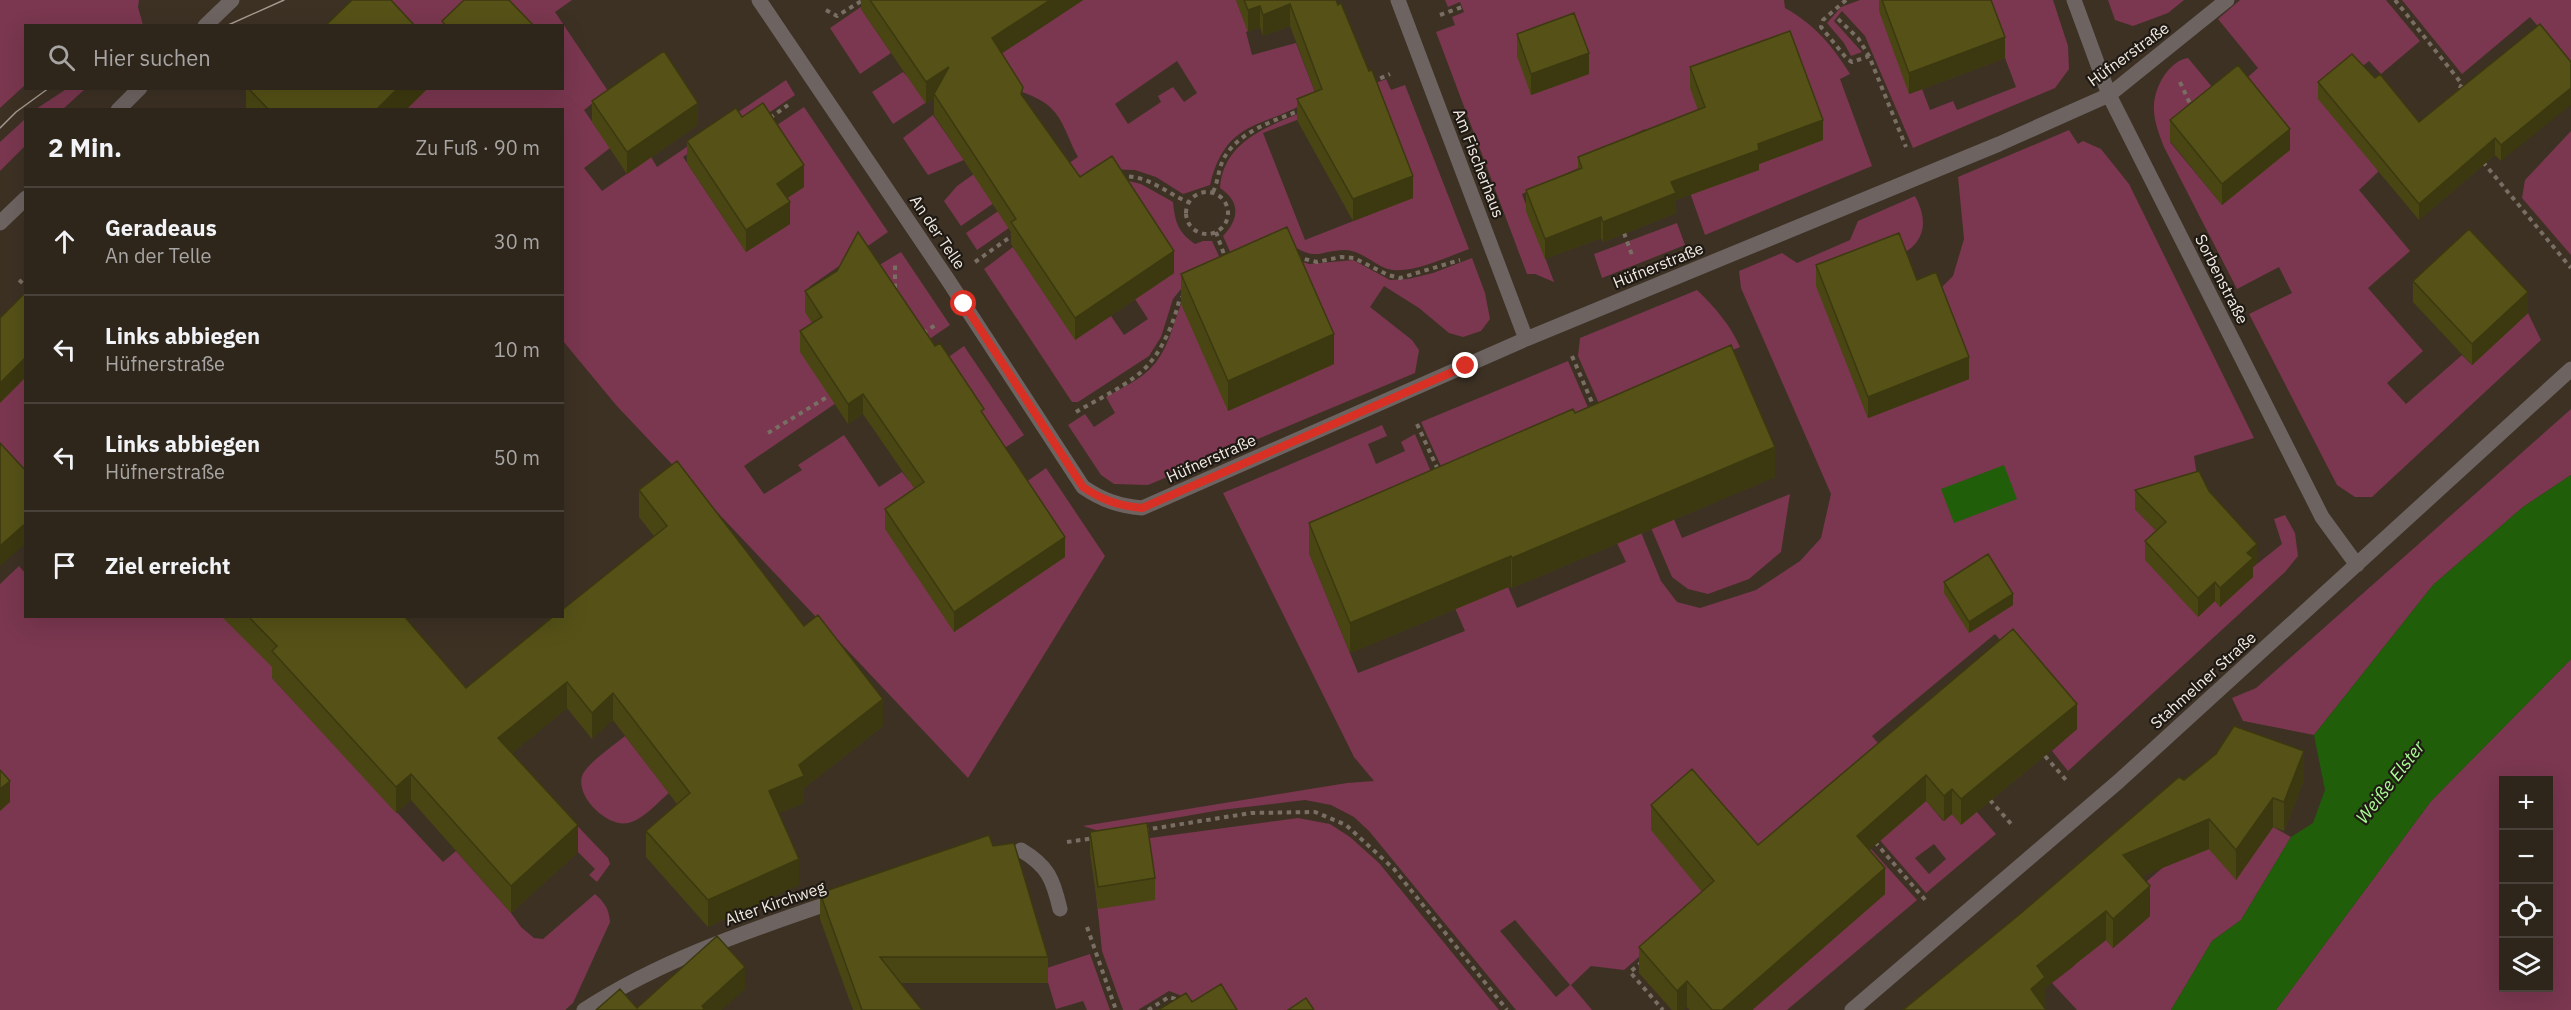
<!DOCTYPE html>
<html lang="de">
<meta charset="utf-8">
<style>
:root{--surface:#2e251b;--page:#362d24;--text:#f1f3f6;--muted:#a7a5a3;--line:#49423a}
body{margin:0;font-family:"IBM Plex Sans",sans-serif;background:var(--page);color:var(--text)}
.controls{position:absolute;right:18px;bottom:18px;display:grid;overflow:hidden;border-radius:0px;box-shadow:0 6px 24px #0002}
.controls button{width:54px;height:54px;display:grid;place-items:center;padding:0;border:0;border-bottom:2px solid var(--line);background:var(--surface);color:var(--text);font:30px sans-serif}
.stop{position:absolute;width:18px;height:18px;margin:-14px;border:4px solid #d93025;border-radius:50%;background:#fff}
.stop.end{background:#d93025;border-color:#fff;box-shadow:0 2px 6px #0008}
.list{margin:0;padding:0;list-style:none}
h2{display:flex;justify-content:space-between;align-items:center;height:78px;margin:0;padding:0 24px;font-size:26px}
h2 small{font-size:20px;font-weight:400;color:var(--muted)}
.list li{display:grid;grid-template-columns:39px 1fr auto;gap:18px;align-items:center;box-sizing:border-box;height:108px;padding:0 24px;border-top:2px solid var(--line)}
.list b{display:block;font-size:22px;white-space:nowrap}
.list p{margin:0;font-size:20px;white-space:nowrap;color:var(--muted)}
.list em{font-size:20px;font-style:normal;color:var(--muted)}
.icon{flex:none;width:33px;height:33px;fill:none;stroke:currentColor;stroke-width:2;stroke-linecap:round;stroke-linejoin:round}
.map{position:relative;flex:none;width:2571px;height:1010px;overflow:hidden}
.search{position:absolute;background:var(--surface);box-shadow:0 6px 24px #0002;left:24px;top:24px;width:540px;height:66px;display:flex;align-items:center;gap:15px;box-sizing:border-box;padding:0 21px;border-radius:0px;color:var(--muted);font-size:22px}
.panel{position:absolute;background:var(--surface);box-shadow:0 6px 24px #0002;left:24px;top:108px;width:540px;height:510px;border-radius:0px}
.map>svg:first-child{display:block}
.green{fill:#7a374f;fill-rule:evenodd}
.water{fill:#205e0a}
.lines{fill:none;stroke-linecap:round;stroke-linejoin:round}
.path{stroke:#796e63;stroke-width:4;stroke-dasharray:4.5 4.5;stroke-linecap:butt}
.service{stroke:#6d6462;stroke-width:15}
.minor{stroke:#6d6462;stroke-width:15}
.tertiary{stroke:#6d6462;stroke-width:15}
.tram{stroke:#a49a90;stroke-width:1.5}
.wall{fill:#494614}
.shaded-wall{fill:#3c3910}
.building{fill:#555117;stroke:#3c3910;stroke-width:1.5}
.route{stroke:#d93025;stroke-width:8}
.labels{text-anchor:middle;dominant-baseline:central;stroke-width:4.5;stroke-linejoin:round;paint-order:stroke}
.street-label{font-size:16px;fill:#f2eae2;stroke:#1f1a14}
.water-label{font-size:18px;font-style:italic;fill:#abfe96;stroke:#1f1a14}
</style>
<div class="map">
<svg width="2571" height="1010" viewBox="0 0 2571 1010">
<rect width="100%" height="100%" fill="#3d3124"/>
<!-- green -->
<path class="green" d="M0 0H139L138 7 143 25 26 26 25 85 0 108Z
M358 0H572L555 12 608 91 584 110 610 148 584 168 602 191 651 157 657 167 786 80 795 95 757 121 737 119 683 157 746 252 768 131 804 107 888 232 809 287 818 302 901 252 950 325 744 466 764 494 802 470 798 465 844 435 879 487 902 472 909 481 984 430 940 363 964 346 1024 435 886 529 954 631 1019 487 1046 468 1105 556 968 778 616 405 563 341 562 110 405 109 426 89 562 88V26H333Z
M871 0 861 9 891 53 860 74 830 28Z
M1083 0H1236L1248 31 1246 32 1252 55 1296 43 1316 95C1271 130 1227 113 1210 185L1183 194 1156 177 1135 170 1100 169 1057 195 977 250 966 233 1078 157C1069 142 1064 120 1051 108 1032 89 987 84 962 79L893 124 872 92 903 72 907 76 967 36 1016 28 1024 39ZM1177 61 1197 93 1184 102 1173 87 1158 96 1161 102 1128 124 1115 104Z
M1445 0H1784L1785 8C1814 24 1833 46 1850 74L1840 79 1872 166 1705 235 1688 187 1651 149 1645 129 1620 141 1607 155 1522 194 1554 282 1535 274H1527L1436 32 1455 25 1452 17 1464 12 1460 2 1448 7ZM1790 51 1822 140 1758 164Z
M1860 0H1910L1909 94 1922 89 1930 110 1953 101 1957 110 2016 87 1983 0H2053L2068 46 2069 69 2055 88 1913 148 1865 36 1842 11 1834 21 1862 52 1851 56 1844 43 1827 23 1841 7Z
M2108 0H2184L2168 13 2133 26 2115 20Z
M2240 0H2386L2420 41 2381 74 2369 61 2354 73 2378 172 2359 190 2410 251 2368 288 2423 351 2387 383 2406 404 2462 355 2472 365 2528 313 2541 340 2372 497H2355L2337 485 2249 314 2292 293 2279 267 2237 289 2164 147C2159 134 2153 119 2154 105 2155 86 2169 61 2188 58L2222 99 2170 142 2222 205 2238 86 2258 68 2218 19Z
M2402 0H2571V65L2530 17 2462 74Z
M1386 79 1391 90 1405 85 1469 249C1447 257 1410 275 1388 269 1374 265 1361 250 1345 250 1321 250 1317 262 1292 245L1236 265 1223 236C1239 219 1241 202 1220 188 1223 140 1271 125 1308 110L1310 115 1263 133 1305 240 1412 198 1324 104Z
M68 88 85 89 63 109H36Z
M933 115 964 160 928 175 903 138Z
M25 119V146L0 171V142Z
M2069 130 2078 144 2083 141 2101 149 2129 184 2254 438 2194 456 2199 490 2135 509 2166 541 2220 607 2252 577 2247 572 2282 544 2274 519 2285 515 2295 533 2298 556 2285 572 2068 771 2052 751 2077 729 1995 634 1872 736 1943 821 1952 814 1961 824 1976 811 1996 834 1926 893 1836 790 1717 889 1624 970 1591 966 1571 985 1592 1010H1516L1369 831 1354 817 1331 805 1305 800 1221 810 1099 831 1083 826 1347 783 1374 781 1354 757 1223 493 1382 425 1387 436 1368 444 1376 464 1405 451 1401 442 1415 434 1434 479 1309 553 1358 673 1465 631 1410 505 1463 482 1517 608 1626 562 1617 543 1596 423 1661 581 1677 602 1700 608 1756 590 1800 561 1821 538 1831 494 1741 288 1739 271 1782 253 1797 263 1850 240 1858 221 1915 196C1923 211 1928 229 1915 244 1900 262 1840 275 1817 287L1868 418 1969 379 1936 293 1953 276 1964 239 1958 177ZM1934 844 1946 859 1929 874 1915 858ZM1515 920 1570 985 1556 997 1500 931Z
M2571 131V255L2522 198 2525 180Z
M974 174 1001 198 961 226 944 201 957 186Z
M1112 177 1141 184 1173 202C1175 222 1178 232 1195 244L1203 241H1212L1225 269 1181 289 1173 299 1161 337 1149 356 1078 402H1072L984 269 1013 247 1075 339 1111 316 1124 335 1148 319 1135 299 1174 273Z
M1677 223 1685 245 1602 278 1594 254Z
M1287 257 1309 264 1353 260 1390 280 1408 279 1433 273 1472 258 1485 293 1490 319 1481 331 1463 337 1449 333 1419 308 1384 286 1370 307 1412 340 1419 350 1415 373 1148 485 1114 484 1101 475 1068 425 1085 414 1094 427 1115 413 1106 397C1121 388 1138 381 1150 369 1167 353 1173 325 1181 304Z
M1697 290C1714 306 1731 326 1740 347L1600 406 1578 356 1580 338Z
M25 295V490L0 472V320Z
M1568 361 1590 412 1444 473 1421 422Z
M2571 409V475L2523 507 2433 585 2314 735 2243 721 2232 698 2256 688Z
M1627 410 1682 538 1790 494 1781 552 1749 579 1708 594 1688 589 1672 577 1605 420Z
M19 566 25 573 26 616 337 617 272 678 443 862 456 851 511 913 521 927 534 938 543 939 595 894C605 903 609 909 610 922L573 1003 565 1010H0V584Z
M2571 659V1010H2276L2431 801ZM2504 780H2548V988H2504Z
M625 736 669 793C658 802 643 820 628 823 607 828 571 793 584 772 591 761 614 745 625 736Z
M543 790 608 858 610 864 597 882 589 875 595 869 578 852Z
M1298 818 1330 824 1350 837 1379 863 1499 1010H1198L1190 999 1169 991 1138 1010H1123L1102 951 1091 846Z
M2273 827 2291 837 2241 920 2212 941 2171 1010H2077L2052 983 2074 966 2096 927 2113 948 2150 916 2132 894 2167 864 2194 831 2236 879Z
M1871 849 1917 900 1787 1010H1752L1885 894 1857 861Z
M1090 954 1110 1010H1087L1083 1001 1056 1009 1044 969Z"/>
<!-- water -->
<path class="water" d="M2004 465 2017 499 1954 523 1941 489Z
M2571 475V659L2431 801 2276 1010H2171L2212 941 2241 920 2291 837 2313 823 2325 790 2314 735 2433 585 2523 507Z"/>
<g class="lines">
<!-- path -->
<path class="path" d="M1846 0 1823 20 1821 27 1847 59 1852 62 1869 56 1906 147
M2395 0 2462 84 2457 94
M826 10 837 16 863 0
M1440 15 1462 7
M1838 19 1858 38 1869 56
M1372 82 1390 74
M2180 82 2192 108
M770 118 788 105
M2483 162 2571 268
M1120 177C1145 173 1166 193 1188 202
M1186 213a21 21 0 1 1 42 0a21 21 0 1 1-42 0Z
M1213 192C1218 182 1218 171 1223 160 1237 132 1273 121 1301 110
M1216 232 1226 260
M1624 233 1633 258
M1296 257 1317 262 1341 257 1354 258 1388 275 1400 278 1460 260
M975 262 1013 235
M19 280 26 286
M895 288V265
M923 333 937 324
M1572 356 1594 407
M1076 412C1098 399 1133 383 1149 364 1163 348 1174 322 1179 301L1184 295
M1417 424 1439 472
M768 433 832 394
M2045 756 2066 780
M1990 800 2013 826
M1144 830 1251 813 1315 812 1346 825 1394 869 1507 1010
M1067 842 1095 838
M1875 842 1927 902
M1087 927 1116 1010
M1642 962 1630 972 1663 1010
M1148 1010 1169 997 1179 1000"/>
<!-- service -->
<path class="service" d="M1021 850C1048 866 1053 879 1060 909"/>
<!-- minor -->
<path class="minor" d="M759 0 948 280 1083 487C1102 500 1119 506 1142 508L1526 339 1999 144 2109 95 2227 0
M1398 0 1526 339
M2074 0 2109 95 2322 517 2357 565
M584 1010C662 959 751 930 838 900
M1852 1010 2119 781 2571 369"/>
<!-- tertiary -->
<path class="tertiary" d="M205 26 232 0
M118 110 140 88
M0 223 26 198"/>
<!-- tram -->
<path class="tram" d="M226 26 284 0
M0 128 16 112 49 88"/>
</g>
<!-- wall -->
<path class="wall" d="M861 0H1083L1001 53 1023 96 1080 177 1174 273 1075 340 1011 244V232L934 115V98L926 104 861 9Z
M1236 0H1336L1413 198 1353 221 1297 120V99L1315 92 1290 26 1263 36 1260 27 1248 32Z
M1879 0H1991L2005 58 1909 94 1879 11Z
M2540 24 2501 161 2495 155 2419 220 2318 99V82L2375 78 2419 122Z
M1517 34 1589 74 1531 95 1517 56Z
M1690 67 1823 140 1759 164V170L1676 200V213L1603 242 1601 238 1545 259 1526 211V190L1578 170V157L1698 110 1690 88Z
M246 88H428L406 110H246Z
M592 101 698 125 627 174 592 122Z
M742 117 804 187 787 198 790 224 746 252 687 163V141Z
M2170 120 2290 150 2222 205 2170 141Z
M1816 265 1969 379 1868 418 1816 286Z
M1181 274 1334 364 1228 411 1181 304Z
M2413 281 2528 313 2472 365 2413 302Z
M805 291 935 346 984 415 1065 557 954 632 885 529V509L914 488 863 414 848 424 800 352V331L812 323 805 312Z
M1575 413 1775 477 1512 588 1511 586 1350 653 1309 553V523Z
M639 490 804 626 883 726 804 788V803L779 813 799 885 708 927 646 857V831L677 804 613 720 592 739 567 708 512 753 578 852 511 913 411 800 396 813 272 678V667L221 616H404L466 688 654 536 639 517Z
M2135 490 2209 491 2257 563 2253 567V577L2220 607 2215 601 2198 617 2145 560V541L2156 531 2135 509Z
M1944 582 2013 605 1969 633 1944 593Z
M2013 629 2077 729 1961 825 1952 814 1944 821 1926 801 1869 850 1885 894 1752 1010H1690L1687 1007 1683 1010H1672L1639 973V947L1702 892 1651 830V805L1758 845Z
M2184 780H2304L2284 831 2273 827 2236 880 2209 849 2142 876 2150 916 2113 948 2106 940 2045 988V1006L1903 1010Z
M1090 832 1155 878V900L1098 909 1090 853Z
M993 846 1048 957V983H900L922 1010H853L820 919V893Z"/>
<!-- shaded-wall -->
<path class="shaded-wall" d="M1050 0H1083L992 60V38Z
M1290 4V26L1263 36V15Z
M1260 6V27L1248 32V10Z
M2005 37V58L1909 94V73Z
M1589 53V74L1531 95V74Z
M949 67 934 94V98L926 104V82Z
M398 88H428L406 110H376Z
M2571 88V105L2501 161V145Z
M698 103V125L627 174V152Z
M1823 120V140L1759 164V170L1676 200V213L1603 242V222L1671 182 1758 144Z
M2290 129V150L2222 205V184Z
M2495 138V155L2419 220V204Z
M804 165V187L777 205V184Z
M1413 176V198L1353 221V199Z
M790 202V224L746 252V230Z
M1601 217V238L1545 259V239Z
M1174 251V273L1075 340V318Z
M2528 292V313L2472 365V344Z
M1334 334V364L1228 411V381Z
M26 357V377L0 403V383Z
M1969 357V379L1868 418V397Z
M863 394V414L848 424V404Z
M1775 447V477L1512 588V558Z
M26 523V543L0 566V546Z
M1065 537V557L954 632V612Z
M2257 544V563L2253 567V577L2220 607V588L2247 553Z
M1511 556V586L1350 653V623Z
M2215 582V601L2198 617V598Z
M2013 594V605L1969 633V622Z
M567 682V708L498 765V738Z
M613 693V720L592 739V713Z
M883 699V726L804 788V803L769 817V791L799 765Z
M2077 704V729L1961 825V799Z
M2304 751V780L2284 831V802Z
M411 774V800L396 813V787Z
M1926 775V801L1857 861V836Z
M10 781V802L0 811V789Z
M1952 789V814L1944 821V796Z
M2273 798V827L2236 880V850Z
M2209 819V849L2123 884V855Z
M578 825V852L511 913V886Z
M799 859V885L708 927V900Z
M1885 868V894L1752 1010H1722Z
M2150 886V916L2113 948V919Z
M2106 911V940L2045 988V1006L2040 1010 2031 989 2037 966Z
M745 967V989L722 1010H702V1006Z
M1687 981V1007L1683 1010H1677V991Z"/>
<!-- building -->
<path class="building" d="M352 0H391L415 26H325Z
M464 0H509L534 26H446L442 21Z
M870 0H1050L992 38 1023 87 1021 94 1080 177 1112 156 1174 251 1075 318 1011 222 1016 219 934 94 949 67 926 82Z
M1244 0H1336L1338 5 1341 3 1369 71 1372 70 1413 176 1353 199 1297 99 1322 89 1290 4 1263 15 1260 6 1248 10Z
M1882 0H1991L2005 37 1909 73Z
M1574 13 1589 53 1531 74 1517 34Z
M2540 24 2571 62V88L2501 145 2495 138 2419 204 2318 82 2352 54 2375 78 2380 74 2419 122Z
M1790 31 1823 120 1758 144 1759 150 1671 182 1676 193 1603 222 1601 217 1545 239 1526 190 1582 168 1578 157 1705 107 1690 67Z
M664 51 698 103 627 152 592 101Z
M2238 65 2290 129 2222 184 2170 120Z
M248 88H398L376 110H269Z
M763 103 804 165 777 184 790 202 746 230 687 141 736 108 742 117Z
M1287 227 1334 334 1228 381 1181 274Z
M2469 229 2528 292 2472 344 2413 281Z
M858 232 935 346 940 343 984 409 981 411 1065 537 954 612 885 509 924 482 863 394 848 404 800 331 822 317 805 291 837 271Z
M1899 233 1917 280 1936 272 1969 357 1868 397 1816 265Z
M26 292V357L0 383V318Z
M1731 345 1775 447 1512 558 1511 556 1350 623 1309 523 1573 409 1575 413Z
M0 443 26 471V523L0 546Z
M677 461 804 626 818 615 883 699 799 765 804 776 769 791 799 859 708 900 646 831 690 793 613 693 592 713 567 682 498 738 578 825 511 886 411 774 396 787 272 651 277 646 248 616H404L466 688 554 616H562V610L667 526 639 490Z
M2199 471 2209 491 2257 544 2247 553 2253 558 2220 588 2215 582 2198 598 2145 541 2166 522 2135 490Z
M1988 554 2013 594 1969 622 1944 582Z
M2013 629 2077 704 1961 799 1952 789 1944 796 1926 775 1857 836 1885 868 1722 1010H1712L1687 981 1677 991 1639 947 1714 881 1651 805 1692 769 1758 845Z
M2234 726 2304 751 2284 802 2273 798 2236 850 2209 819 2123 855 2150 886 2113 919 2106 911 2037 966 2045 977 2031 989 2046 1010H1903L2020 914 2179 777 2184 780 2216 754Z
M0 770 10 781 0 789Z
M1147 823 1155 878 1098 887 1090 832Z
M989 835 993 846 1014 843 1048 957H880L922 1010H862L820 893Z
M717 936 745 967 702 1006 705 1010H596L620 989 637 1008Z
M1221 984 1237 1010H1158L1186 993 1192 1002Z
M1306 998 1314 1010H1288Z"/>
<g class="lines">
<!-- route -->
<path class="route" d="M964 304 1083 487C1102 500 1119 506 1142 508L1466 366"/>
</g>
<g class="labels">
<!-- street labels -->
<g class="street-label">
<text transform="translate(2128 54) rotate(-36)">Hüfnerstraße</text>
<text transform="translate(1479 163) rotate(69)">Am Fischerhaus</text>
<text transform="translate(938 232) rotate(56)">An der Telle</text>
<text transform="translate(1658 265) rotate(-22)">Hüfnerstraße</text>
<text transform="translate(2222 279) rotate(63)">Sorbenstraße</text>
<text transform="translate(1211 458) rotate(-24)">Hüfnerstraße</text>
<text transform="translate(2203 680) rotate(-42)">Stahmelner Straße</text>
<text transform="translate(775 903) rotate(-19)">Alter Kirchweg</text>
</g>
<!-- water labels -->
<g class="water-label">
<text transform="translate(2390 782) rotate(-52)">Weiße Elster</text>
</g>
</g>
</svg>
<div class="controls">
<button>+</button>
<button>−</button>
<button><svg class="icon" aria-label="locate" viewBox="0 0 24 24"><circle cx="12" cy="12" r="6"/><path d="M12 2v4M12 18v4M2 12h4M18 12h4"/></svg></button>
<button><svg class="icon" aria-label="layers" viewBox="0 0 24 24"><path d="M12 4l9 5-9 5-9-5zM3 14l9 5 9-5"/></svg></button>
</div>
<div class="stop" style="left:964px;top:304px"></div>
<div class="stop end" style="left:1466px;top:366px"></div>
<div class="search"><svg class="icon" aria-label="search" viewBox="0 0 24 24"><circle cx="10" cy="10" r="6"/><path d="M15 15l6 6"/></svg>Hier suchen</div>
<section class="panel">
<h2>2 Min.<small>Zu Fuß · 90 m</small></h2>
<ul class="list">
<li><svg class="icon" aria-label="ahead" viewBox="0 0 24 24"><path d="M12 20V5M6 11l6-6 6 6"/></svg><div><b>Geradeaus</b><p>An der Telle</p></div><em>30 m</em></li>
<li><svg class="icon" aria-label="left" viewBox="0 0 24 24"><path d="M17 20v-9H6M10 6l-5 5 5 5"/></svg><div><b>Links abbiegen</b><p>Hüfnerstraße</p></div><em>10 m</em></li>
<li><svg class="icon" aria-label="left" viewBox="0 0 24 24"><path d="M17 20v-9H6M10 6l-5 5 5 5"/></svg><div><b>Links abbiegen</b><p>Hüfnerstraße</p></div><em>50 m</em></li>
<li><svg class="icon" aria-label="arrive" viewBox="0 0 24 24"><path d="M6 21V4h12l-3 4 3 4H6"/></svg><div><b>Ziel erreicht</b></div></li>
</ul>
</section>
</div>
